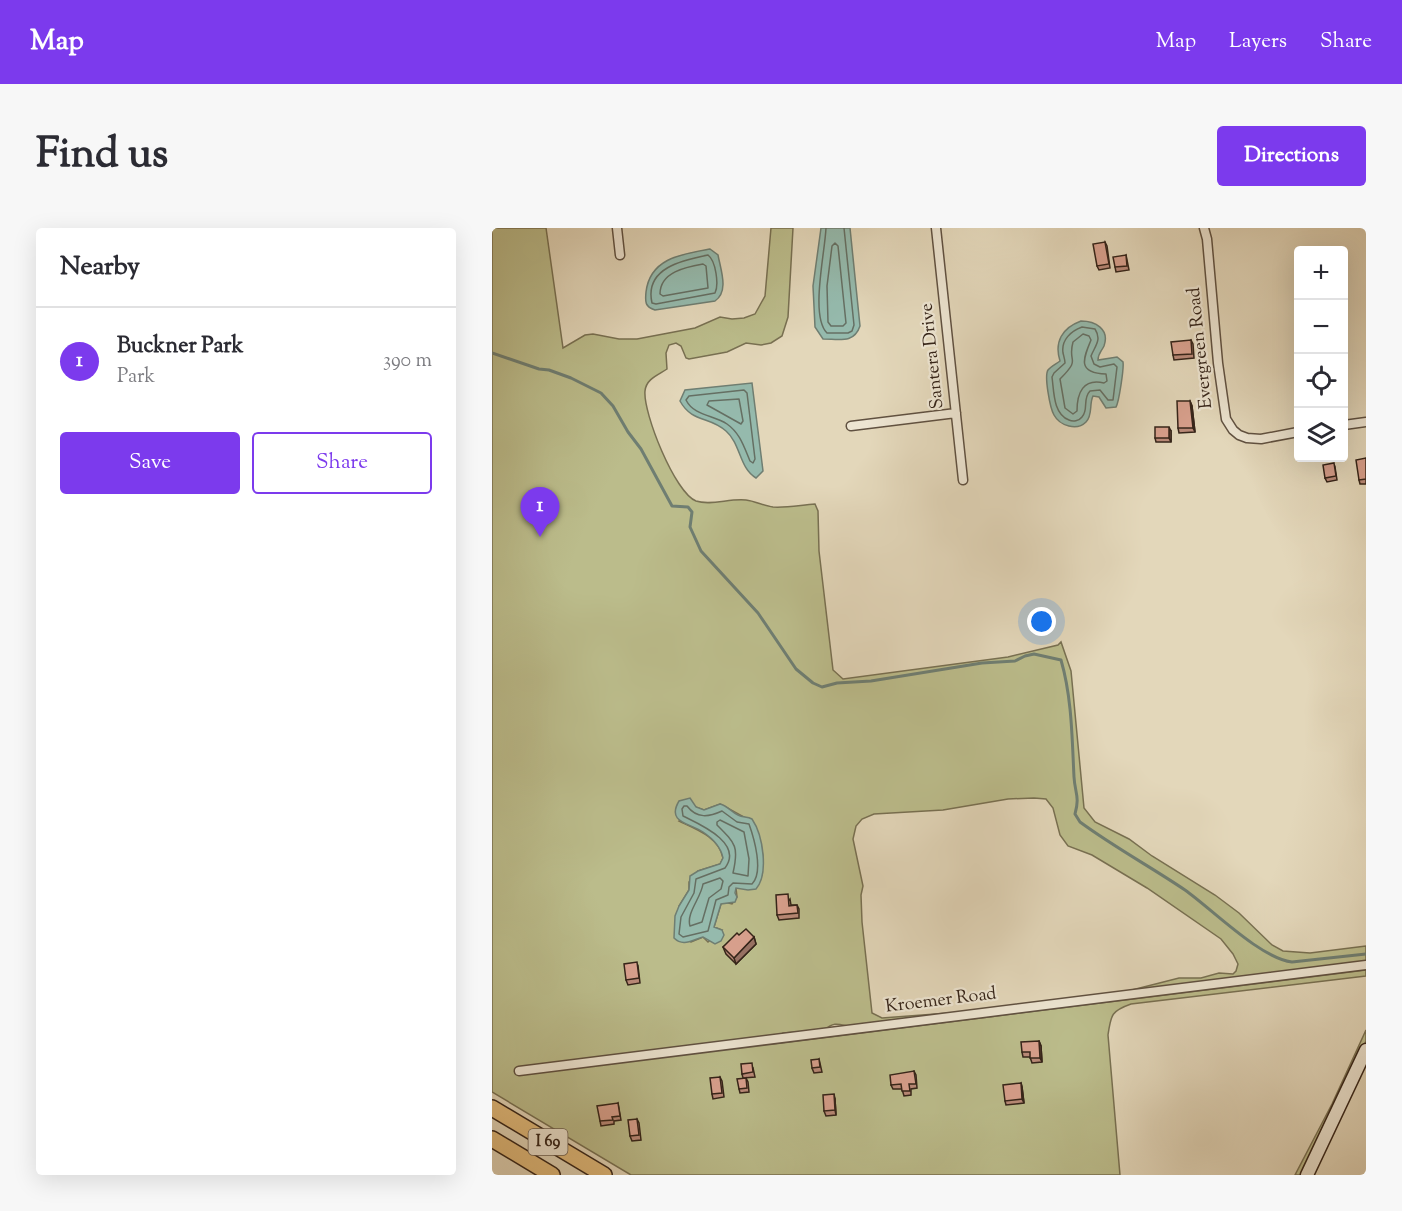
<!DOCTYPE html>
<meta charset="utf-8">
<style>
:root{--surface:#fff;--page:#f7f7f7;--text:#2b2b33;--muted:#7c7c81;--line:#e1e1e2;--accent:#7c3aed}
body{margin:0;font-family:"Sorts Mill Goudy",serif;background:var(--page);color:var(--text)}
.controls{position:absolute;right:18px;top:18px;display:grid;overflow:hidden;border-radius:6px;box-shadow:0 6px 24px #0002}
.controls button{width:54px;height:54px;display:grid;place-items:center;padding:0;border:0;border-bottom:2px solid var(--line);background:var(--surface);color:var(--text);font:30px sans-serif}
.you{position:absolute;left:550px;top:394px;width:21px;height:21px;margin:-15px;border:4px solid #fff;border-radius:50%;background:#1a73e8;box-shadow:0 0 0 9px #1a73e833}
.badge{display:grid;place-items:center;width:39px;height:39px;border-radius:50%;background:var(--accent);color:#fff;font-size:20px;font-weight:700}
.pin{position:absolute;translate:-50% -50px;filter:drop-shadow(0 2px 3px #0008)}
.pin::after{content:'';position:absolute;top:32px;width:21px;height:18px;background:inherit;clip-path:polygon(0 0,100% 0,50% 100%)}
.list{margin:0;padding:0;list-style:none}
h2{display:flex;justify-content:space-between;align-items:center;height:78px;margin:0;padding:0 24px;font-size:26px}
h2 small{font-size:20px;font-weight:400;color:var(--muted)}
.list li{display:grid;grid-template-columns:39px 1fr auto;gap:18px;align-items:center;box-sizing:border-box;height:108px;padding:0 24px;border-top:2px solid var(--line)}
.list b{display:block;font-size:22px;white-space:nowrap}
.list p{margin:0;font-size:20px;white-space:nowrap;color:var(--muted)}
.list em{font-size:20px;font-style:normal;color:var(--muted)}
.actions{display:flex;gap:12px;padding:18px 24px}
.actions a{flex:1;padding:14px 0;border:2px solid var(--accent);border-radius:6px;text-align:center;font-size:21px;color:var(--accent)}
.actions .main{background:var(--accent);color:#fff}
.icon{flex:none;width:33px;height:33px;fill:none;stroke:currentColor;stroke-width:2;stroke-linecap:round;stroke-linejoin:round}
.map{position:relative;flex:none;width:874px;height:947px;overflow:hidden;border-radius:6px}
header{display:flex;align-items:center;gap:36px;box-sizing:border-box;height:84px;padding:0 30px;background:var(--accent);color:#fff}
header strong{font-size:28px}
nav{display:flex;gap:33px;margin-inline-start:auto;font-size:21px}
.intro{display:flex;align-items:center;justify-content:space-between;box-sizing:border-box;height:144px;padding:0 36px}
h1{margin:0;font-size:42px}
.button{padding:15px 27px;border-radius:6px;background:var(--accent);color:#fff;font-size:21px;font-weight:700}
main{display:flex;gap:36px;padding:0 36px}
aside{flex:1;background:var(--surface);border-radius:6px;box-shadow:0 6px 24px #0002}
.map>svg:first-child{display:block}
.green{fill:#bbbc8b;stroke:#787052;stroke-width:1.5;fill-rule:evenodd}
.water{fill:#95baad;stroke:#6f7e72;stroke-width:1.5}
.lines{fill:none;stroke-linecap:round;stroke-linejoin:round}
.shore{stroke:#656f63;stroke-width:1.5}
.stream{stroke:#6f7e72;stroke-width:3}
.street-casing{stroke:#605141;stroke-width:11}
.secondary-casing{stroke:#352419;stroke-width:15}
.highway-casing{stroke:#352419;stroke-width:18}
.street{stroke:#ede5d2;stroke-width:8}
.secondary{stroke:#ede5d2;stroke-width:12}
.highway{stroke:#e2bc7d;stroke-width:15}
.wall{fill:#ba8a79;stroke:#352419;stroke-width:1.5}
.shaded-wall{fill:#977063;stroke:#352419;stroke-width:1.5}
.building{fill:#d8a08d;stroke:#352419;stroke-width:1.5}
.labels{text-anchor:middle;dominant-baseline:central;stroke-width:4.5;stroke-linejoin:round;paint-order:stroke}
.shield{fill:#ede5d2;stroke:#6c5e50;stroke-width:1.5}
.shield-label{font-size:16px;font-weight:bold;fill:#352419}
.street-label{font-size:18px;fill:#352419;stroke:#ede5d2}
</style>
<header>
<strong>Map</strong>
<nav><a>Map</a><a>Layers</a><a>Share</a></nav>
</header>
<div class="intro"><h1>Find us</h1><a class="button">Directions</a></div>
<main>
<aside>
<h2>Nearby<small></small></h2>
<ul class="list">
<li><span class="badge">1</span><div><b>Buckner Park</b><p>Park</p></div><em>390 m</em></li>
</ul>
<div class="actions"><a class="main">Save</a><a>Share</a></div>
</aside>
<div class="map">
<svg width="874" height="947" viewBox="0 0 874 947">
<rect width="100%" height="100%" fill="#e3d7ba"/>
<filter id="stains"><feTurbulence type="fractalNoise" baseFrequency=".00333" numOctaves="4"/><feColorMatrix values="0 0 0 0 .2 0 0 0 0 .09 0 0 0 0 .02 0 0 0 .5 -.17"/></filter>
<radialGradient id="worn" r=".72"><stop offset=".6" stop-color="#630" stop-opacity="0"/><stop offset="1" stop-color="#630" stop-opacity=".3"/></radialGradient>
<!-- green -->
<path class="green" d="M0 0H54L71 120 93 107 101 106 127 111H145L203 100 228 89 240 91 252 90 263 86 273 68 279 0H301L296 89 290 108 279 115 269 117 254 115 235 124 197 131 194 130 189 118 184 115 177 117 174 125 175 141C166 147 154 151 153 163 151 185 183 265 204 273 219 278 238 270 254 272 263 273 272 278 281 279 294 280 309 277 323 276L326 283 327 323 341 442 351 451 516 429 566 417 569 414 579 443 592 580 603 594 637 611 660 628 723 667 747 685 780 717 791 723 818 725 874 718V734L636 763 687 750H709L727 745 741 746 744 743 746 736 741 726 729 711 655 660 600 627 576 618 568 607 561 580 554 571 542 570 516 571 451 582 382 586 370 591 364 598 361 611 371 658 369 667 370 694 380 785 390 790 457 785 355 798C346 796 341 794 333 802L291 805 280 816 874 742V748L639 776C619 783 619 787 616 807L628 947H139L0 864ZM228 576 252 589 269 616 271 629 247 660H244L245 669 240 676 232 674 229 676 222 699 230 702 216 714 211 709 199 714 187 678 197 662V654L206 643 228 636 231 630C227 609 204 601 187 593L204 579 212 582Z
M874 802V813L810 947H803L840 876Z"/>
<!-- water -->
<path class="water" d="M329 0H358L368 98C362 116 347 111 331 111L323 99 321 58Z
M218 21 226 27C229 43 237 63 223 73L163 82C153 79 153 74 154 64 158 30 190 26 218 21Z
M589 93C603 93 618 101 612 118 609 124 606 126 606 132L625 129 631 134C632 140 627 174 624 179L614 180 607 169 601 168C597 176 601 187 594 194 585 203 568 198 562 187 558 180 552 148 556 142 559 138 564 136 568 133 562 114 570 100 589 93Z
M260 155 271 243 264 250C247 240 249 216 234 203 218 188 200 195 188 173L193 162Z
M198 570 204 579 212 582 228 576C236 578 239 584 246 587 251 590 255 588 260 591 271 607 277 646 264 661L256 662 244 660 243 665 245 669 243 674 229 676 222 699 230 702 232 707 229 713 223 716 211 709C200 712 191 719 182 710L183 688 187 678 197 662 198 648 206 643 228 636 231 630C229 619 220 610 211 604 198 595 174 595 187 573Z"/>
<g class="lines">
<!-- shore -->
<path class="shore" d="M334 0C333 25 318 88 335 105H356L360 103 362 97 352 0
M343 15 346 18 354 95 351 98H339L336 94 335 58 340 18Z
M216 27C224 33 227 57 223 65L164 76 160 75C152 40 191 32 216 27Z
M211 36 214 38 216 60 171 68 168 66C168 44 194 39 211 36Z
M590 99 603 101C610 112 603 118 599 128L602 136 608 139 622 136 625 139 621 172H616L608 162 598 163C590 171 597 182 590 189 587 193 581 194 577 192 561 186 562 163 560 149L562 145 573 135C573 132 572 129 571 125 569 112 579 103 590 99Z
M591 106 597 108 599 112C591 131 585 145 614 146L615 153 612 155C591 150 585 165 585 183L581 186 573 180 568 151C590 129 575 136 581 114Z
M252 162 255 165 263 231 261 235 258 233C252 219 248 205 235 196 222 187 202 188 194 172L197 168Z
M247 171 251 193 249 196 215 177 217 173Z
M192 578H195C205 591 217 589 230 583L245 594 257 596C262 610 272 644 260 656L241 655 237 659 236 667 224 672 216 703 191 709 187 706 189 689 202 665 204 651 233 640C252 615 207 596 191 588L190 581Z
M228 592 252 604 257 631 256 648 241 645C247 619 244 616 225 597V594Z
M228 650 231 653 229 661 217 670 210 694 198 698C194 685 209 670 211 656Z"/>
<!-- stream -->
<path class="stream" d="M0 125 47 141 57 142 79 150 109 165 121 178 136 204 149 221 180 278 196 279 200 284 198 299 209 323 266 385 304 441 321 455 330 459 345 455 379 453 490 435 523 433 533 428 542 426 569 432C580 470 580 510 582 549 583 566 588 568 583 586L588 594C622 619 659 639 693 662 721 682 768 730 800 734L874 726"/>
<!-- street casing -->
<g class="street-casing">
<path id="street" d="M125 0 128 27
M444 0 471 252
M712 0 715 11 726 135 734 191 741 202 747 207 755 210 769 211 806 204
M852 197 874 194
M359 198 464 185
M27 843 874 737"/>
</g>
<!-- secondary casing -->
<g class="secondary-casing">
<path id="secondary" d="M815 947 874 822"/>
</g>
<!-- highway casing -->
<g class="highway-casing">
<path id="highway" d="M0 880 112 947
M0 911 60 947"/>
</g>
<!-- street -->
<use href="#street" class="street"/>
<!-- secondary -->
<use href="#secondary" class="secondary"/>
<!-- highway -->
<use href="#highway" class="highway"/>
</g>
<!-- wall -->
<path class="wall" d="M613 14 615 18 618 40 607 42 605 38Z
M634 27 637 42 624 44 623 39Z
M699 112 701 116 702 130 682 132 681 127Z
M698 173 700 178 703 204 687 205 686 200Z
M679 203V214H664L663 210Z
M874 230V256H868L867 252Z
M843 239 845 252 835 254 833 250Z
M298 671 299 677H305L307 681V690L287 692 285 687Z
M247 707 262 709 264 716 244 736 234 726 231 719Z
M146 738 148 755 136 757 134 752Z
M547 813 549 818 550 834 540 835 538 829H531L530 824Z
M327 831 330 844 322 845 320 840Z
M261 840 263 849 251 850 250 846Z
M422 843 424 847 425 860 419 861V867L412 868 410 861H401L399 857Z
M228 849 230 853 232 869 221 871 220 866Z
M254 850 256 854 257 864 248 865 247 861Z
M529 855 530 859 532 875 514 877 513 873Z
M343 871 344 887 334 888 332 883Z
M126 875 129 892 122 893V896L109 898 108 893Z
M145 891 147 895 149 912 140 913 138 908Z"/>
<!-- shaded-wall -->
<path class="shaded-wall" d="M698 173 700 178 703 204 701 200Z
M677 199 679 203V214L677 210Z
M262 709 264 716 244 736 242 730Z
M547 813 549 818 550 834 548 830Z
M529 855 530 859 532 875 530 871Z
M342 866 343 871 344 887 343 882Z"/>
<!-- building -->
<path class="building" d="M613 14 617 36 605 38 601 16Z
M634 27 635 38 623 39 621 29Z
M699 112 700 126 681 127 679 114Z
M685 173H698L701 200H686Z
M663 199H677V210H663Z
M874 230V251L867 252 864 232Z
M842 235 844 248 833 250 831 237Z
M296 666 297 678 305 677 306 685 285 687 284 667Z
M254 701 262 709 242 730 231 719 245 705 247 707Z
M145 734 147 750 134 752 132 736Z
M547 813 548 830H538V824H530L529 814Z
M327 831 328 839 320 840 319 832Z
M260 835 261 844 250 846 249 836Z
M422 843 424 856H417L418 863H410L409 856 399 857 398 847Z
M228 849 230 865 220 866 218 850Z
M254 850 255 860 247 861 245 851Z
M529 855 530 871 513 873 511 857Z
M342 866 343 882 332 883 331 867Z
M126 875 128 888 120 889 121 892 108 893 105 878Z
M145 891 147 907 138 908 136 892Z"/>
<g class="labels">
<!-- shield labels -->
<rect class="shield" x="36.5" y="901" width="39" height="26" rx="4.5"/>
<g class="shield-label">
<text x="56" y="914">I 69</text>
</g>
<!-- street labels -->
<g class="street-label">
<text transform="translate(709 120) rotate(-96)">Evergreen Road</text>
<text transform="translate(441 128) rotate(-96)">Santera Drive</text>
<text transform="translate(449 773) rotate(-7)">Kroemer Road</text>
</g>
</g>
<rect width="100%" height="100%" filter="url(#stains)"/>
<rect width="100%" height="100%" fill="url(#worn)"/>
</svg>
<div class="controls">
<button>+</button>
<button>−</button>
<button><svg class="icon" aria-label="locate" viewBox="0 0 24 24"><circle cx="12" cy="12" r="6"/><path d="M12 2v4M12 18v4M2 12h4M18 12h4"/></svg></button>
<button><svg class="icon" aria-label="layers" viewBox="0 0 24 24"><path d="M12 4l9 5-9 5-9-5zM3 14l9 5 9-5"/></svg></button>
</div>
<div class="you"></div>
<div class="pin badge" style="left:48px;top:309px">1</div>
</div>
</main>
